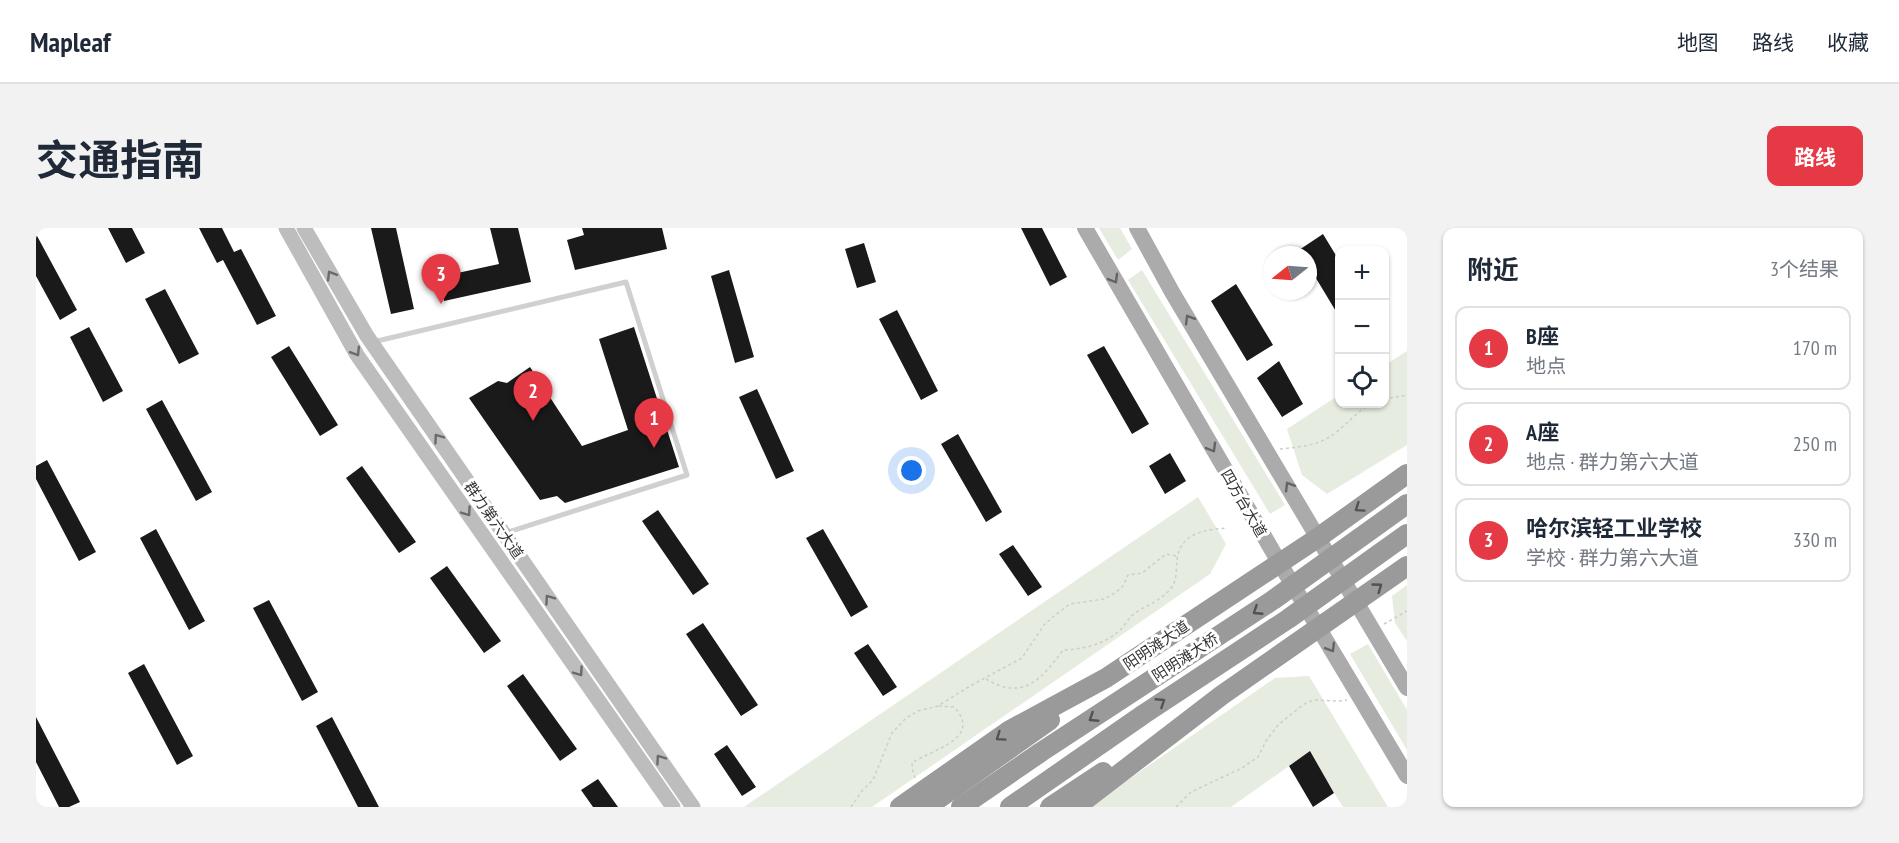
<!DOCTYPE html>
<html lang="zh">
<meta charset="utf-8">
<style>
:root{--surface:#fff;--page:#f2f2f3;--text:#1f2937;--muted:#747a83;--line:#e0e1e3;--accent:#e63946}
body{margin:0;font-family:"PT Sans Narrow","Noto Sans SC",sans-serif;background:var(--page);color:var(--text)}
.controls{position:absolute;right:18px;top:18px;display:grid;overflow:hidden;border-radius:12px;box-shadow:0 2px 4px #0004}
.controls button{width:54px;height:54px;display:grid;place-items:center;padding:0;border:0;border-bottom:2px solid var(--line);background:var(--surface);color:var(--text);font:30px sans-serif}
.compass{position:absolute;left:1227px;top:18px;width:54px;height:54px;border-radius:50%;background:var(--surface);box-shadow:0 2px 4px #0004;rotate:253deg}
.you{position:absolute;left:876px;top:243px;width:21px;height:21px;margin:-15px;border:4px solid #fff;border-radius:50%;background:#1a73e8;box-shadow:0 0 0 9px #1a73e833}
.badge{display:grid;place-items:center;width:39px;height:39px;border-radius:50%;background:var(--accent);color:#fff;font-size:20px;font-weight:700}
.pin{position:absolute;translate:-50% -50px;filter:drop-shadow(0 2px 3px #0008)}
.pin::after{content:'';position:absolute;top:32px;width:21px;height:18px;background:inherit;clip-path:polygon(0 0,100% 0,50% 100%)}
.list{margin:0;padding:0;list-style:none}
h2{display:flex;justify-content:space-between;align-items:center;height:78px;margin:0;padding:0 24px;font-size:26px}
h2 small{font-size:20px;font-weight:400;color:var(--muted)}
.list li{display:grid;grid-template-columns:39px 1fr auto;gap:18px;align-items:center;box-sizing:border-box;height:84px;margin:0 12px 12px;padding:0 12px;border:2px solid var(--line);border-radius:12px}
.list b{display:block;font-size:22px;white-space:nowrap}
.list p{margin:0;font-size:20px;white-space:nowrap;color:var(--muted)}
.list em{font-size:20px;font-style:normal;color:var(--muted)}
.icon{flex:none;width:33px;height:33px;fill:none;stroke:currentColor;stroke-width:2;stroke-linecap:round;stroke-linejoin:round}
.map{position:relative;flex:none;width:1371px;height:579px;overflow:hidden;border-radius:12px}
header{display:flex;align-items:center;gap:36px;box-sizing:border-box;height:84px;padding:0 30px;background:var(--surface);border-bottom:2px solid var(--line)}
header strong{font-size:28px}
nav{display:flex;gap:33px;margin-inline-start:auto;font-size:21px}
.intro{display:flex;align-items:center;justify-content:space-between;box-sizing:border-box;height:144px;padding:0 36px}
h1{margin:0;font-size:42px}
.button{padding:15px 27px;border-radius:12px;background:var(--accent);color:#fff;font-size:21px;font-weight:700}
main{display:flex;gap:36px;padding:0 36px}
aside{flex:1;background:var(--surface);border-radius:12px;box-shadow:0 2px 4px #0004}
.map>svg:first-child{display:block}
.green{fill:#e6ecdf}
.building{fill:#1a1a1a}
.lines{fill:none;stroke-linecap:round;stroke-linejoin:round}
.path{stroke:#cdcdcd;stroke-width:1.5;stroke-dasharray:3 3;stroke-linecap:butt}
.lane{stroke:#d0d0d0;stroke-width:5}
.secondary{stroke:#bdbdbd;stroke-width:15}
.primary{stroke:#ababab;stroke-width:16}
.highway{stroke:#9a9a9a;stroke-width:20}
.highway-bridge{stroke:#9a9a9a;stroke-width:20}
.oneway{stroke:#6a6a6a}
.oneway2{stroke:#636363}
.oneway3{stroke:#525252}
.labels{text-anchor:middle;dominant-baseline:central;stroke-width:6;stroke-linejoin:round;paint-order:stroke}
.street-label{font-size:15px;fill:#333;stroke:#fff}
</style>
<header>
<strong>Mapleaf</strong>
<nav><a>地图</a><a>路线</a><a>收藏</a></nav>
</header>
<div class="intro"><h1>交通指南</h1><a class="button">路线</a></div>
<main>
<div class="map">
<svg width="1371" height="579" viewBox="0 0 1371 579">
<rect width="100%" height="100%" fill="#fff"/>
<!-- green -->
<path class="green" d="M1063 0H1084L1096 21 1082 32Z
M1106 42 1249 277 1234 286 1092 52Z
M1371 123V217L1291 266 1266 247 1251 201 1303 167 1304 176H1348L1349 137Z
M1162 269 1190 316 1174 346 836 579H708Z
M1371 357V413L1359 395 1356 368Z
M1332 416 1371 482V522L1314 426Z
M1273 448 1352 579H1307L1273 524 1195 579H1053L1239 450Z"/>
<!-- building -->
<path class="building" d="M72 0H96L109 25 90 35Z
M163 0H186L198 24 205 21 240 88 221 97 187 32 181 35Z
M335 0H360L378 81 355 86Z
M454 0H482L495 54 408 73 403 49 463 36Z
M546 0H626L631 21 539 42 531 12 548 7Z
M985 0H1006L1031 49 1014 58Z
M0 6 41 82 24 92 0 48Z
M1287 6 1304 34V90L1272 37V27H1266L1263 22Z
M828 15 840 54 821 60 809 21Z
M693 42 718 129 699 135 675 48Z
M1200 56 1237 117 1211 133 1175 73Z
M129 61 163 126 143 136 109 71Z
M861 82 902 163 885 172 843 91Z
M53 99 87 163 67 174 34 109Z
M598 99 643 239 529 275 521 268 504 272 433 170 462 153 471 155 494 139 546 218 592 202 563 111Z
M253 118 302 197 284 208 235 129Z
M1068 118 1113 196 1096 206 1051 127Z
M1243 133 1267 176 1246 189 1221 150Z
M721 161 758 243 740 251 703 169Z
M126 172 176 264 160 273 110 181Z
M922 206 966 284 950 294 905 216Z
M1134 225 1150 253 1129 266 1113 238Z
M11 232 60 324 43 333 0 251V238Z
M326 238 380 314 363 325 310 250Z
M622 282 673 356 657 367 606 293Z
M120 301 169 393 153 402 104 310Z
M787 301 832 379 815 389 770 310Z
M977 317 1006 359 992 368 963 326Z
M411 338 465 413 448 425 394 350Z
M233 372 282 464 266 473 217 380Z
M667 395 722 477 705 488 650 406Z
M832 416 861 459 847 468 818 425Z
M108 436 157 528 141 537 92 445Z
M487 446 541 521 524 533 471 458Z
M0 489 44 574 33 579H23L0 534Z
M296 489 343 579H322L280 498Z
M691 517 720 559 706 568 678 526Z
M1274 523 1298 565 1277 579 1253 538Z
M562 551 582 579H557L545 562Z"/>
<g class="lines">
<!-- path -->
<path class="path" d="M1348 171 1371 167
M1244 221C1263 219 1282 218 1298 206 1310 197 1321 184 1334 176
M1348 396 1371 383
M950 451C987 473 1005 452 1027 422 1047 421 1067 417 1083 403 1089 398 1092 390 1098 386 1110 377 1127 372 1136 359 1141 352 1140 341 1141 332 1144 305 1168 302 1190 300
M879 550 877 544 876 535C894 522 948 511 918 479L903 478
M815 579 826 563 837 552 856 505 870 490 882 483 902 478 934 458 986 430 1008 397 1019 387 1034 376 1068 371 1079 365 1087 358 1092 347 1106 345 1130 326 1141 328
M1140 579 1155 564 1206 540 1222 529 1230 513 1242 497 1268 476 1278 472 1303 473 1311 472"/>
<!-- lane -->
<path class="lane" d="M337 114 590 54 651 247 469 305"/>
<!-- secondary -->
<path class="secondary" d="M250 0 321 127 637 579
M268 0 331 108 657 579"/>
<!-- primary -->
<path class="primary" d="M1049 0 1243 334 1371 548
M1101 0 1136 64 1371 460"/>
<!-- highway -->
<path class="highway" d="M864 579 974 502 1070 450 1283 309 1371 246
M891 579 1014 492
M1014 579 1067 544
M1040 579 1186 467 1371 338"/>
<!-- highway-bridge -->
<path class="highway-bridge" d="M925 579 1005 524 1237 372 1371 276
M974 579 1108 486 1252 391 1371 306"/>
</g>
<!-- one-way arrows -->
<defs><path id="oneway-chevron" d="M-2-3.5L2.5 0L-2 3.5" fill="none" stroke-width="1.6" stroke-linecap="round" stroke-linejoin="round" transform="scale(1.5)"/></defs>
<g class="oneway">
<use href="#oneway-chevron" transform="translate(295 47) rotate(-121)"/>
<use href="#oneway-chevron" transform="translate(320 124) rotate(58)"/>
<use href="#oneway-chevron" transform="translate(402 210) rotate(-125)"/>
<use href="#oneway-chevron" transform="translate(431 284) rotate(55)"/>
<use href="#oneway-chevron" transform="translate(513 371) rotate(-125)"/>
<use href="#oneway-chevron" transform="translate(543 444) rotate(55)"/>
<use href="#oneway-chevron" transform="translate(624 531) rotate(-125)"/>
</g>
<g class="oneway2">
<use href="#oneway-chevron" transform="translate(1078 51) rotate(60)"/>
<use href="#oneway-chevron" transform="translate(1153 91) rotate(-121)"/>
<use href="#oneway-chevron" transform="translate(1176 220) rotate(60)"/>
<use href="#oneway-chevron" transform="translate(1253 258) rotate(-121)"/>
<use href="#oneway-chevron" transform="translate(1295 420) rotate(59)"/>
</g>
<g class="oneway3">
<use href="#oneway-chevron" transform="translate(1323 280) rotate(145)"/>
<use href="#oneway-chevron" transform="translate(1342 359) rotate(-36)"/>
<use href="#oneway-chevron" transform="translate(1221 383) rotate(147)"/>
<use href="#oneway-chevron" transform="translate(1125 474) rotate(-33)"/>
<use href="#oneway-chevron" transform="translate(1057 490) rotate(147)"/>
<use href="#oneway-chevron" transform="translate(964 509) rotate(145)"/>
</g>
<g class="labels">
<!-- street labels -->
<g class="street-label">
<text transform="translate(1208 275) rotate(60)">四方台大道</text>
<text transform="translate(458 292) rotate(55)">群力第六大道</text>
<text transform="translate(1120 417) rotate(-34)">阳明滩大道</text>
<text transform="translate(1149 429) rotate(-33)">阳明滩大桥</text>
</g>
</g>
</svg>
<div class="controls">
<button>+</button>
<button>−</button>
<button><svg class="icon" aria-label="locate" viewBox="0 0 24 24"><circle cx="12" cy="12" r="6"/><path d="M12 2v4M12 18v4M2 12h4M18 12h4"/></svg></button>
</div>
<svg class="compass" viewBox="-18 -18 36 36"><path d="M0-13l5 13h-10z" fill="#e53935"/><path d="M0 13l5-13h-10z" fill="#747a83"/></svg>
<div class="you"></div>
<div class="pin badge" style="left:618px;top:220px">1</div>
<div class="pin badge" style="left:497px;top:193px">2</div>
<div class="pin badge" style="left:405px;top:76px">3</div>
</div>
<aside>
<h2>附近<small>3个结果</small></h2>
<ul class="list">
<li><span class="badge">1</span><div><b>B座</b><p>地点</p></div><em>170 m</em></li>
<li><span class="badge">2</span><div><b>A座</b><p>地点 · 群力第六大道</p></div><em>250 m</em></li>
<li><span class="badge">3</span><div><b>哈尔滨轻工业学校</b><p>学校 · 群力第六大道</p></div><em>330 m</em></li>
</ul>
</aside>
</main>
